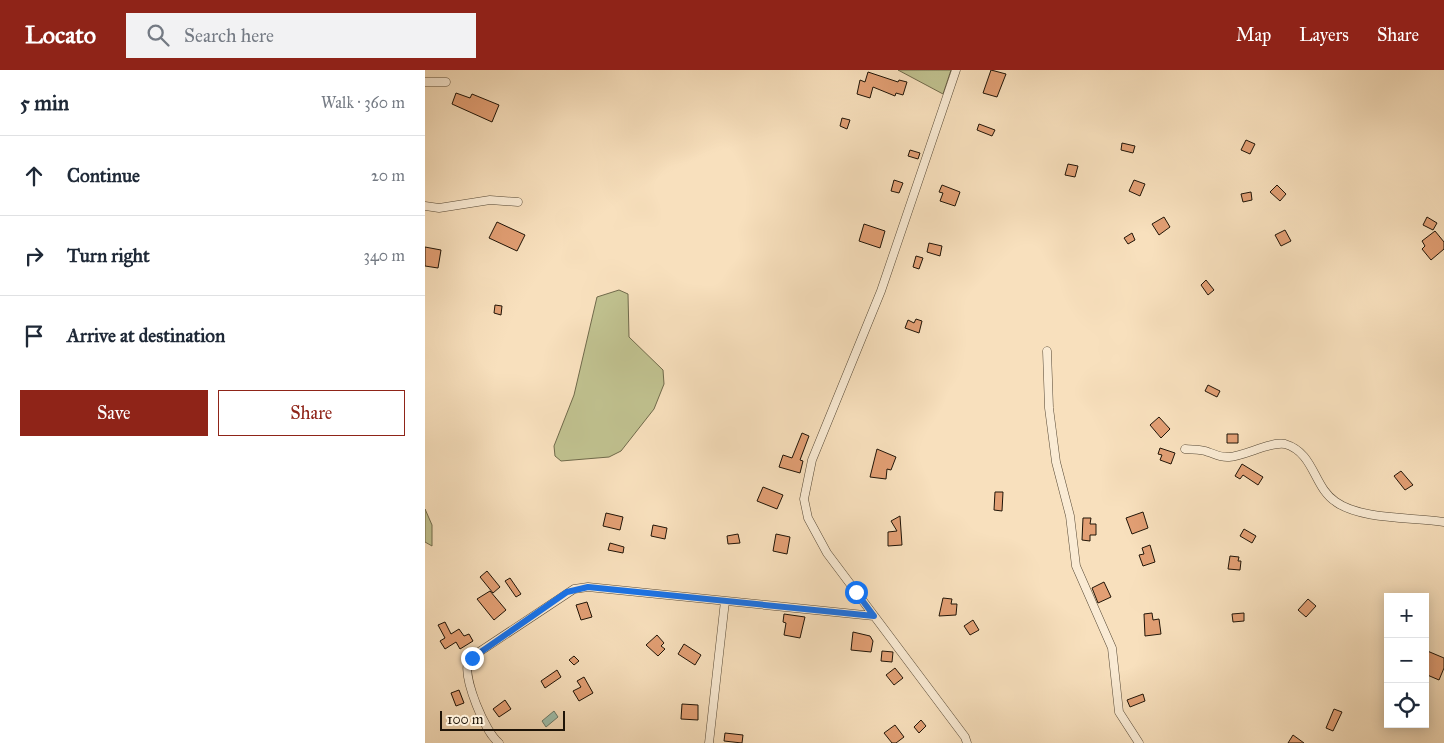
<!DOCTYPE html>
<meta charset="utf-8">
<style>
:root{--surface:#fff;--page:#f2f2f3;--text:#1f2937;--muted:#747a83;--line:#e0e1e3;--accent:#8f2418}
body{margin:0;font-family:"IM FELL Great Primer",serif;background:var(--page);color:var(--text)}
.controls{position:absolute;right:15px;bottom:15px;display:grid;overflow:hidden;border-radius:0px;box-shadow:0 2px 12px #0003}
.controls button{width:45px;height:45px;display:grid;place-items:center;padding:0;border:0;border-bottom:1px solid var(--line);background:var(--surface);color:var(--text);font:25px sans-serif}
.scale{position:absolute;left:15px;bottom:12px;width:125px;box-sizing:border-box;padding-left:5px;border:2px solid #1f1407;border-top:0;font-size:14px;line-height:18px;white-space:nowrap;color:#1f1407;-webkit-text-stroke:4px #faebd4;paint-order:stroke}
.stop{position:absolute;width:15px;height:15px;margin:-11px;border:4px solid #1a73e8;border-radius:50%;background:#fff}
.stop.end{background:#1a73e8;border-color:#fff;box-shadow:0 1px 5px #0008}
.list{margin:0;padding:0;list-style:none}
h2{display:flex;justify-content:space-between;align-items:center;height:65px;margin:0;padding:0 20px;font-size:21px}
h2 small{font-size:16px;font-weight:400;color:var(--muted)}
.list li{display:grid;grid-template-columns:32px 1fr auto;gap:15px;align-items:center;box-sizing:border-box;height:80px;padding:0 20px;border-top:1px solid var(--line)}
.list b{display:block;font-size:19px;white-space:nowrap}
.list em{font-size:16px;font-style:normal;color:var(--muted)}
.actions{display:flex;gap:10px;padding:15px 20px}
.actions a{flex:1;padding:11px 0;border:1px solid var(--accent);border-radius:0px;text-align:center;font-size:18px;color:var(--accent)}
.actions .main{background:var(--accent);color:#fff}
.icon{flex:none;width:28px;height:28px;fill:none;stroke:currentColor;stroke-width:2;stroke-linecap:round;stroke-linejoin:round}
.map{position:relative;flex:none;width:1019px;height:673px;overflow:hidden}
header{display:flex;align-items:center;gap:30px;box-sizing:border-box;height:70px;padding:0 25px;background:var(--accent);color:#fff}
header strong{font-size:24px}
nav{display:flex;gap:28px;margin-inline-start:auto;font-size:18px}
.search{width:350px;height:45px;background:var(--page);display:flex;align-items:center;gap:12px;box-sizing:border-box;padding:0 18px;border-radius:0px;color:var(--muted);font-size:19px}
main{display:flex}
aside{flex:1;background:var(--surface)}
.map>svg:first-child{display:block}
.green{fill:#c0c18f;stroke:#706a4b}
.water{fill:#9fbeaa;stroke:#6c7a69}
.building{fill:#e29f74;stroke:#1f1407}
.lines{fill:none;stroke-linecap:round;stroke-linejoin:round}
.minor-casing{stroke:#554734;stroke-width:9}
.minor{stroke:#faebd4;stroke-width:8}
.route{stroke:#1a73e8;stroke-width:6}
</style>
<header>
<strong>Locato</strong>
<div class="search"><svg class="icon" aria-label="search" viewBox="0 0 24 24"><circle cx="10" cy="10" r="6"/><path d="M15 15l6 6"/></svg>Search here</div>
<nav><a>Map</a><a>Layers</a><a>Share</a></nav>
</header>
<main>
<aside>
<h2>5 min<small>Walk · 360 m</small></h2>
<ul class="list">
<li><svg class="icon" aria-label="ahead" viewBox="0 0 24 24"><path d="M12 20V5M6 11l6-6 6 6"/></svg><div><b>Continue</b></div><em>20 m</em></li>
<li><svg class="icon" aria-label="right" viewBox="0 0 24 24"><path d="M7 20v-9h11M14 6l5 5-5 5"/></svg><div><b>Turn right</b></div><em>340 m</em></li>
<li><svg class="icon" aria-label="arrive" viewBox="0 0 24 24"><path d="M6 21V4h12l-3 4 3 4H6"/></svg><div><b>Arrive at destination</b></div></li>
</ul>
<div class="actions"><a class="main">Save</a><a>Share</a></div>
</aside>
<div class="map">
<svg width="1019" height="673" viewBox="0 0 1019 673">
<rect width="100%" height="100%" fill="#f8e0bd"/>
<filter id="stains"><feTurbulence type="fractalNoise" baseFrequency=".004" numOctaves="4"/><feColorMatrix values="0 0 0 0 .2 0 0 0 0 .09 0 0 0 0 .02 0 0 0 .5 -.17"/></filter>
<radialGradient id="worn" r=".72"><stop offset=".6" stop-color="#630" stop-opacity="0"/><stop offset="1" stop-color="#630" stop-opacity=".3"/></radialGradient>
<!-- green -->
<path class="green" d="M473 0H526L518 24Z
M194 220 203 224 204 267 238 300 239 314 229 339 196 381 184 387 136 391 130 386 129 376 149 325 172 227Z
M0 439 7 455V476L0 472Z"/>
<!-- water -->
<path class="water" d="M129 641 133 647 121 657 117 651Z"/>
<!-- building -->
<path class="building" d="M566 0 581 4 572 27 558 23Z
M443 2 473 12 474 10 482 12 478 25 471 23 470 26 448 17 445 28 432 24 435 10 440 12Z
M31 23 45 28 47 24 74 35 67 52 27 34Z
M417 48 425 50 422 59 415 56Z
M554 54 570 60 567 66 552 60Z
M821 70 830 74 825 84 816 80Z
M697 73 710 76 708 83 696 80Z
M485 80 495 83 493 89 483 86Z
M643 94 653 96 650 107 640 105Z
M469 110 478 113 474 123 466 121Z
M709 110 720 114 715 126 704 121Z
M517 115 535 122 530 136 515 131 518 123 514 122Z
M852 115 861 124 855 131 845 122Z
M826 122 827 130 818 132 816 124Z
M739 147 745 157 734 165 727 154Z
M1002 147 1012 153 1008 160 998 155Z
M72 152 100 165 92 181 64 168Z
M439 154 460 161 455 178 434 171Z
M860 160 866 171 856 176 850 165Z
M1010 161 1019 172V179L1006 190 997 179 1000 176 997 171Z
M707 163 710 170 703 174 699 168Z
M504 173 517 176 515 186 502 182Z
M0 177 16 180 13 198 0 196Z
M491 186 498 188 494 199 488 197Z
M781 210 789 220 783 225 776 215Z
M70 235 77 236 76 245 69 243Z
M491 249 497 251 494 263 480 258 483 250 489 253Z
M783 315 795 321 792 327 780 321Z
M734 347 745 359 736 368 725 355Z
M377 363 384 366 375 390 378 391 375 403 354 397 358 385 367 388Z
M802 364H813V373H802Z
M735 378 750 383 746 394 735 390 737 385 733 384Z
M452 379 471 387 466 400 462 399 461 409 445 407Z
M817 394 838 407 833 415 818 405 815 409 810 406Z
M976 401 988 415 980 420 969 406Z
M338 417 358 425 352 439 332 431Z
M570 422H578L577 441 569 440Z
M718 442 723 458 707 464 701 448Z
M181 443 198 447 195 460 178 456Z
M475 446 477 475 463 476V462L472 461 466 451Z
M658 448H666L665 454H671V465H665V471L657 470Z
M228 455 242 458 240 469 226 466Z
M819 459 831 466 827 473 815 466Z
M313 464 315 473 303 474 302 466Z
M351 464 365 467 362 484 348 481Z
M185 473 199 477 198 483 183 480Z
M725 475 730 492 718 496 714 485 719 484 717 478Z
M805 486 814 487 813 491H816L815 500 803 499Z
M62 501 75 517 68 523 55 507Z
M85 508 96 524 91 527 80 511Z
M679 512 686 527 673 533 667 518Z
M65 521 81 540 69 550 52 529Z
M518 528 527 529 526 534H532L531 545 514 546Z
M883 529 891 536 881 547 873 540Z
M162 532 167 547 156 550 151 535Z
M727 543 728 550 734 549 736 564 720 566 719 544Z
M819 543V551L808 552 807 544Z
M359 544 380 547 375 568 359 565 361 553 358 552Z
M548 550 554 560 545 565 539 556Z
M20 552 26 564 34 559 39 566 44 564 48 571 35 579 31 572 20 579 15 571 20 568 13 555Z
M428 562 445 566 448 571 446 582 426 580Z
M232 565 239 573 236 576 240 579 233 586 221 575Z
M259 574 276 585 270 595 253 584Z
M1000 580 1019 588V598L1014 610 1000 604Z
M457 581 468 582 467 592 456 591Z
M149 586 154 591 149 595 144 590Z
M470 598 478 608 469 615 461 605Z
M132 600 136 607 120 618 116 611Z
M159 607 168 623 154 631 148 621 156 617 152 611Z
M34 620 39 633 31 636 26 623Z
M718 624 720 631 705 637 702 630Z
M80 630 86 639 74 647 68 639Z
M257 634 273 635V650L256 649Z
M909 639 917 642 908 661 901 658Z
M496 650 501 656 494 663 489 657Z
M470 655 479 667 471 673H467L459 663Z
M300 663 318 665 317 673 299 671Z
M868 665 879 673H863Z"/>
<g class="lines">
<!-- minor casing -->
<g class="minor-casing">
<path id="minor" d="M531 0 456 221 387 390 379 429 383 448 402 483 540 667 542 673
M0 12H21
M0 136 14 138 65 130 93 132
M622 281 624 338 631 392 645 446 651 496 687 578 694 642 714 673
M760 379C767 380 776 379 783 382 790 384 796 388 804 387 820 386 846 371 860 374 890 383 888 417 911 432 936 450 989 447 1019 452
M74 673C60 662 38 609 43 592L51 584 149 519 163 517 449 546
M284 673 300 531"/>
</g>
<!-- minor -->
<use href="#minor" class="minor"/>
</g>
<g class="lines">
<!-- route -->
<path class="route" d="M47 588 142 522 163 517 449 546 431 522"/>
</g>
<rect width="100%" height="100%" filter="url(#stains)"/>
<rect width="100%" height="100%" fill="url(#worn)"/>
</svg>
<div class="controls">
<button>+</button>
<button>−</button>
<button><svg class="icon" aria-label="locate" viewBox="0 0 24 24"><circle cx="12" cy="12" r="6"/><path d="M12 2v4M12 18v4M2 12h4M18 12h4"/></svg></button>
</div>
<div class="scale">100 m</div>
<div class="stop" style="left:431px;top:522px"></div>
<div class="stop end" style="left:47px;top:588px"></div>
</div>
</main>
